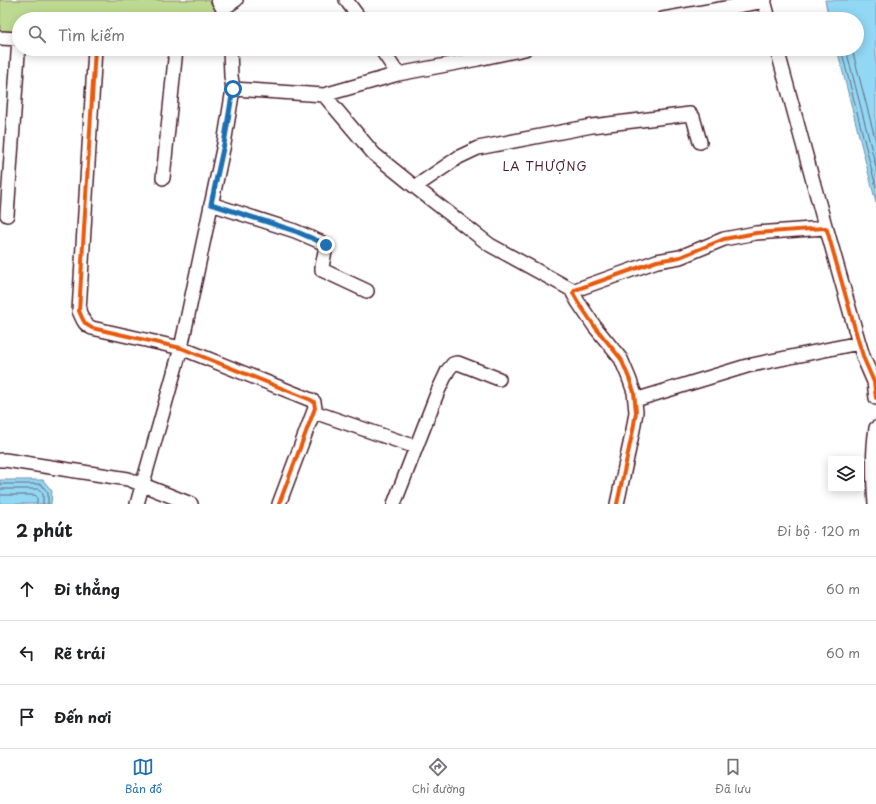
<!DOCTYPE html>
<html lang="vi">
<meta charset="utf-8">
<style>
:root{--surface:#fff;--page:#f6f6f6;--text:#202124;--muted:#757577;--line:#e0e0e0;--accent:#1f6fb2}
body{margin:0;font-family:"Playpen Sans",sans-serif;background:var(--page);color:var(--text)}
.controls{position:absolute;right:12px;bottom:12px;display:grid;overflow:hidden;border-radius:4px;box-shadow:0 2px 10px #0003}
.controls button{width:36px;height:36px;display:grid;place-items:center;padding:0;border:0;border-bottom:1px solid var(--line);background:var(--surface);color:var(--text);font:20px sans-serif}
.stop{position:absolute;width:12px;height:12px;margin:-9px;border:3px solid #1f6fb2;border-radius:50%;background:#fff}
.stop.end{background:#1f6fb2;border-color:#fff;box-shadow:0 1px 4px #0008}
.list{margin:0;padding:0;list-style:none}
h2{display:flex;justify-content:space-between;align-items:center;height:52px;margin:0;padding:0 16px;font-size:17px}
h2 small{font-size:13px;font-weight:400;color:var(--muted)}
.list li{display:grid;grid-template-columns:26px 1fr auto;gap:12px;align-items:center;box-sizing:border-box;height:64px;padding:0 16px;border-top:1px solid var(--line)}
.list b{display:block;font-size:15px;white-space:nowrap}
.list em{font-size:13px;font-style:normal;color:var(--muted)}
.icon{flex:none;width:22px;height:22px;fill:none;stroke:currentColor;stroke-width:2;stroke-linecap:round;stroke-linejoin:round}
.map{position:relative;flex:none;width:876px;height:504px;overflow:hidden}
.search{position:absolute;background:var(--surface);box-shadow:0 2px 10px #0003;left:12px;right:12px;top:12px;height:44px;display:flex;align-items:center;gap:10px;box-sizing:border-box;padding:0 14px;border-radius:22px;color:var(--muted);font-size:15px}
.sheet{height:244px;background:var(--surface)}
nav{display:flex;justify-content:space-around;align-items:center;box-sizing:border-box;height:56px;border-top:1px solid var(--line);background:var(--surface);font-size:11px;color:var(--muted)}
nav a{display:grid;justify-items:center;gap:2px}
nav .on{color:var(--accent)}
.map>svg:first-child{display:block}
.green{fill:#bdda92;stroke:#847c5e}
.water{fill:#92d7f4;stroke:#758da4}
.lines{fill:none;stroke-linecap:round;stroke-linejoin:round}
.shore{stroke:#67697b;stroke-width:1}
.minor-casing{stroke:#4a1f2b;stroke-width:16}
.minor{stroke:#fff;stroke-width:13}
.cycleway-casing{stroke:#fff;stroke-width:6}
.cycleway{stroke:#e8590c;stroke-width:4}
.route{stroke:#1f6fb2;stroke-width:5}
.labels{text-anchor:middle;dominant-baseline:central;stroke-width:3.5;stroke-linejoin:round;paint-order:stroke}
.quarter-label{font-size:12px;letter-spacing:1px;fill:#4a1f2b;stroke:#fff}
</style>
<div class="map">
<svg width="876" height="504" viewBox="0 0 876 504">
<rect width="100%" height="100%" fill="#fff"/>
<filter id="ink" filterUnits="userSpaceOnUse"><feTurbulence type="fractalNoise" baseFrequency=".025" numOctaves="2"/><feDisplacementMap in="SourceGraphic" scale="8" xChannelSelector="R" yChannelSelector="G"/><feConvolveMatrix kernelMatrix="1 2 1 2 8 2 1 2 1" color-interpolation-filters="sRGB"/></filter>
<g filter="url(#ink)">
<!-- green -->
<path class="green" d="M0 0H211L221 19H19V32L0 31Z"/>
<!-- water -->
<path class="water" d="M825 0H876V203L837 49H857V19H829Z
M0 480H43L52 491 51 504H0Z"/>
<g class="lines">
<!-- shore -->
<path class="shore" d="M841 49 876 187
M846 49 876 167
M852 49 876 142
M0 484H41L48 493V504
M0 489H39L43 494V504
M0 495H35L37 497V504"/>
<!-- minor casing -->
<g class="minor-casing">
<path id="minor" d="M218 0 223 9 225 19
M346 0 360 19
M764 0 769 19
M223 9 236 0
M663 19 765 1
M0 38 19 39
M95 49 79 311C83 319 83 324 92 328L181 348 311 400 314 402 315 408 279 504
M777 49 826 229
M398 74 478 59 525 49
M233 89 324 95 374 154 415 187 490 245 574 291
M324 95 398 74 381 49
M163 178 176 49
M415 187 459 157 478 148 592 126 690 114 693 117 700 142
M211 204 295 231 323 243 326 246 322 267V270L367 291
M7 215 19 39
M635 400 747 366 859 343
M314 412 416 447
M0 460H5L128 479 191 504
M137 504 181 348 224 144 233 89 231 76 230 49
M394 504 438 391 448 370 453 364 456 363H458L499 379
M617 504 633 430 636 412 634 392 629 378 621 359 595 327 578 302 573 293 575 290 657 261 680 257 724 239 756 233 824 228 827 230 859 343 864 359 874 382 876 398
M875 504C873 479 872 453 876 428"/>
</g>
<!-- minor -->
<use href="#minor" class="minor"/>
<!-- cycleway casing -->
<g class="cycleway-casing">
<path id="cycleway" d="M95 49 79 311C83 319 83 324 92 328L181 348 311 400 314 402 315 408 279 504
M617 504 633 430 636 412 634 392 629 378 621 359 595 327 578 302 573 293 575 290 657 261 680 257 724 239 756 233 824 228 827 230 859 343 864 359 874 382 876 398"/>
</g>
<!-- cycleway -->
<use href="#cycleway" class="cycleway"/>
</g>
</g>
<g class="lines" filter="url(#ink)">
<!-- route -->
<path class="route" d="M233 89 224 144 211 204 295 231 323 243 326 245"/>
</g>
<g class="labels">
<!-- quarter labels -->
<g class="quarter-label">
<text x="545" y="166">LA THƯỢNG</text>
</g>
</g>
</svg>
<div class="controls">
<button><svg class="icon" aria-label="layers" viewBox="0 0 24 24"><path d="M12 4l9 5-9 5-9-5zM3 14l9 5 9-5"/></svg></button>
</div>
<div class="stop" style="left:233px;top:89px"></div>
<div class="stop end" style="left:326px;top:245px"></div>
<div class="search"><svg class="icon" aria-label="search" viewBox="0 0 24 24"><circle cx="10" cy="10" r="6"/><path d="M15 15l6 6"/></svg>Tìm kiếm</div>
</div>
<section class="sheet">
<h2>2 phút<small>Đi bộ · 120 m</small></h2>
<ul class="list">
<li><svg class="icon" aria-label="ahead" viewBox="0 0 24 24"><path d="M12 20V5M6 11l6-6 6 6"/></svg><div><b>Đi thẳng</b></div><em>60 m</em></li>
<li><svg class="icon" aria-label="left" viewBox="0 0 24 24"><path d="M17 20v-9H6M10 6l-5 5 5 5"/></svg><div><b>Rẽ trái</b></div><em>60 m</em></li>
<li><svg class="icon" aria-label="arrive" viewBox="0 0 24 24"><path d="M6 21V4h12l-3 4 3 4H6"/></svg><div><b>Đến nơi</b></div></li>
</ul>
</section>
<nav>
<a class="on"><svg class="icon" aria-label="map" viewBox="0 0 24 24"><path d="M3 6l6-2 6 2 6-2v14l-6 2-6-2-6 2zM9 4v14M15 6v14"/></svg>Bản đồ</a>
<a><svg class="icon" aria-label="directions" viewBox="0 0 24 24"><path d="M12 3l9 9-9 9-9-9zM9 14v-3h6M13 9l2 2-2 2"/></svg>Chỉ đường</a>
<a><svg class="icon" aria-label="saved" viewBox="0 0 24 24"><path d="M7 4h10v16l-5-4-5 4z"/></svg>Đã lưu</a>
</nav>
